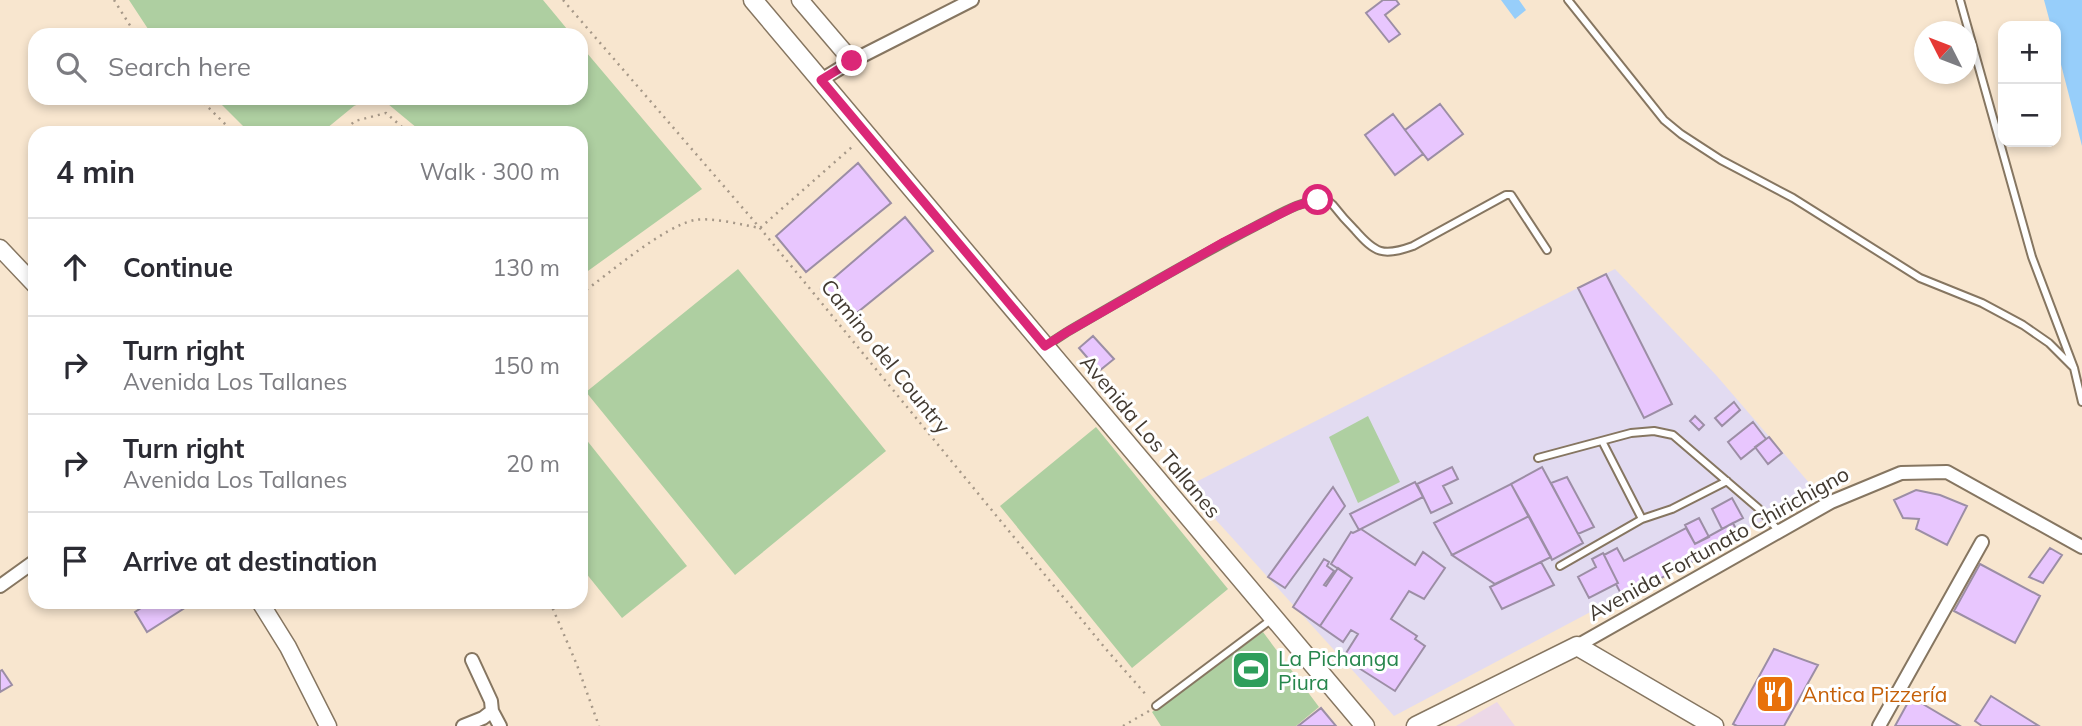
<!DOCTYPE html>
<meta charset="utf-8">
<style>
:root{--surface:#fff;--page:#f2f2f3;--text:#2b2b33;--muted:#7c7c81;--line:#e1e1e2}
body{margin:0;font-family:Mulish,sans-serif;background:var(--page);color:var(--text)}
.controls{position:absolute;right:21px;top:21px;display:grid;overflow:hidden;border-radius:14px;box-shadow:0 4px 10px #0003}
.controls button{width:63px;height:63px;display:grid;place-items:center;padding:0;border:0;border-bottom:2px solid var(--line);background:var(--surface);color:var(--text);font:35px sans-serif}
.compass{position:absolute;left:1914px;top:21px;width:63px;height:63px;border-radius:50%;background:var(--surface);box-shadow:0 4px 10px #0003;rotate:312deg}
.stop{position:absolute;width:21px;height:21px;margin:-16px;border:5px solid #db2777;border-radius:50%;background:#fff}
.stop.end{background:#db2777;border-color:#fff;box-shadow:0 2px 7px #0008}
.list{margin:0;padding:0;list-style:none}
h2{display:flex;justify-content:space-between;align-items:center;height:91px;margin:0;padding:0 28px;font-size:30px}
h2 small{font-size:23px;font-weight:400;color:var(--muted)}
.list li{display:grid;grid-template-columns:46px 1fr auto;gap:21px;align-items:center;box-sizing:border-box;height:98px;padding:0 28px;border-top:2px solid var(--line)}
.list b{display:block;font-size:26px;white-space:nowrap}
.list p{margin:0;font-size:23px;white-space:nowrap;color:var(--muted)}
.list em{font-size:23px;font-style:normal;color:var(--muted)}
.icon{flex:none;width:38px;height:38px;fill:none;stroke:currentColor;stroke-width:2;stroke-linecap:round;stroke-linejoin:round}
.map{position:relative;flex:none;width:2082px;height:726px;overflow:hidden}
.search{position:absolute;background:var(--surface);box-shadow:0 4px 10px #0003;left:28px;top:28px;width:560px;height:77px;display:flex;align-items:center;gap:18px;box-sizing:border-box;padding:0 24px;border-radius:21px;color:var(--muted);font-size:26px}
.panel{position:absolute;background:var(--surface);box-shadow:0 4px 10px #0003;left:28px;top:126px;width:560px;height:483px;border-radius:21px}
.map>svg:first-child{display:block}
.commercial{fill:#e2dbf1}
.education{fill:#ecd8e7}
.green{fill:#aecfa1}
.water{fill:#97cefa}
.building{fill:#e8c6fe;stroke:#9c8ea5;stroke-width:2}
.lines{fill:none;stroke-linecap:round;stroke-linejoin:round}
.service-casing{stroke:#867661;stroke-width:10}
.minor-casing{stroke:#867661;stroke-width:16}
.tertiary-casing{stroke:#867661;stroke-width:19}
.secondary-casing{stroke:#867661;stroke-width:21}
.path{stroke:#a69888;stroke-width:2.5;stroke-dasharray:2 5;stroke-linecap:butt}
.service{stroke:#fff;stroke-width:6}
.minor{stroke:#fff;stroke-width:12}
.tertiary{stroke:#fff;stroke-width:16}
.secondary{stroke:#fff;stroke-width:18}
.route{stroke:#db2777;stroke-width:9}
.labels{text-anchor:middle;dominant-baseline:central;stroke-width:6;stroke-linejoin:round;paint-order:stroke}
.street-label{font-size:21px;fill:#423a31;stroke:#fff}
.leisure-label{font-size:21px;fill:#27864d;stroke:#fff;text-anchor:start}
.food-label{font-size:21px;fill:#c56008;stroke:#fff;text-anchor:start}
</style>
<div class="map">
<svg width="2082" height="726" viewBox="0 0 2082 726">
<rect width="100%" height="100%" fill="#f8e6cf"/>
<!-- commercial -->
<path class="commercial" d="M1615 269 1716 375 1817 492 1394 716 1186 487Z"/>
<!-- education -->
<path class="education" d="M1497 702 1515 726H1456Z"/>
<!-- green -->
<path class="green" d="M129 0H543L572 35H152Z
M581 46 702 189 581 276V133H423L388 104 373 98 354 106 321 133H250L215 98H581Z
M738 269 886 451 735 575 586 392Z
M1368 416 1400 482 1358 503 1329 437Z
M1096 427 1228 589 1132 668 1000 506Z
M581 433 687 566 622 618 581 567Z
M1263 632 1319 707 1296 726H1161L1152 712Z"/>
<!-- water -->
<path class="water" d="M1501 0H1519L1526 10 1515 19Z
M2044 0H2082V146L2056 45V26H2051Z"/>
<!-- building -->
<path class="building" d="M1383 0H1396L1399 4 1385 15 1400 34 1389 42 1366 13Z
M1440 104 1463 134 1428 160 1405 130Z
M1393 114 1423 154 1395 175 1365 135Z
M858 163 891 203 806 272 776 236Z
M905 217 933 251 848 320 821 289Z
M1606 274 1672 404 1644 418 1578 288Z
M1093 336 1114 359 1099 371 1079 348Z
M1734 402 1740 410 1722 426 1715 418Z
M1695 416 1704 425 1699 430 1690 421Z
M1753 422 1766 439 1741 459 1728 442Z
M1769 437 1782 453 1768 464 1755 447Z
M1452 467 1458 479 1443 486 1452 503 1431 513 1417 484Z
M1542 467 1583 543 1552 560 1511 484Z
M1567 477 1594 527 1578 534 1551 483Z
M1415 482 1423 497 1359 530 1350 514Z
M1511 484 1529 516 1452 555 1434 523Z
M1333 487 1345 506 1285 588 1268 577Z
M1916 490 1940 495 1967 506 1947 545 1916 529 1919 519 1903 518 1894 500Z
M1732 498 1743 518 1722 529 1712 509Z
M1529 516 1551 557 1495 584 1452 555Z
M1699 518 1709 537 1695 544 1685 525Z
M1733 523 1740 537 1623 598 1616 584 1618 583 1604 555 1617 548 1624 561 1686 528 1695 544Z
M1361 529 1415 565 1423 552 1445 568 1424 599 1409 591 1391 619 1417 636 1415 639 1425 646 1395 691 1343 658 1358 634 1351 630 1343 642 1320 626 1352 578 1331 564 1351 532 1353 533Z
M2050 548 2062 555 2043 583 2029 577Z
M1603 553 1618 583 1589 598 1578 577 1596 567 1592 559Z
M1324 559 1329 562 1327 566 1334 571 1324 585 1326 586 1338 568 1352 578 1320 626 1293 607Z
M1541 562 1554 585 1502 609 1490 587Z
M1980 564 2040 596 2015 643 1954 611Z
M150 602H194L147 632 135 612Z
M1774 649 1818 665 1784 726H1737L1733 724Z
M2 670 12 685 0 692V671Z
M1991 696 2039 726H1982L1975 721Z
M1911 697 1960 726H1895Z
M1321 708 1336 726H1298Z"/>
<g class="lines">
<!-- service casing -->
<g class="service-casing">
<path id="service" d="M1568 0 1664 120 1681 134 1721 160 1793 198 1920 278 1982 303 2023 325 2049 343 2074 368
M1960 0 2032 257 2074 368 2082 402
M1047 345 1067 332C1129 296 1192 259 1256 226 1278 215 1301 200 1326 199L1333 205C1340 214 1347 222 1355 230 1375 253 1383 257 1413 246L1506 195H1511L1547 250
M1602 441 1642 519
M1538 458 1631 433 1654 431 1673 435 1758 508 1779 531
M1560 566 1642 519 1672 509 1727 481
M1156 706 1272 619"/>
</g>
<!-- minor casing -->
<g class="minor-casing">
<path id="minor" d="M821 80 852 61 972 0
M0 586 35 561
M1577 646 1831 502 1901 473 1947 472 2082 547
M492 711 500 726
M463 726 483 718 492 711 491 701 472 660
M1879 726 1982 542"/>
</g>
<!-- tertiary casing -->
<g class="tertiary-casing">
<path id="tertiary" d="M800 0 852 61
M0 248 35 285
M260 602 288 647 328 726"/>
</g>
<!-- secondary casing -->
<g class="secondary-casing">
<path id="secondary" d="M753 0 1365 726
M1416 726 1577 646 1714 726"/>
</g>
<!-- path -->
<path class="path" d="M114 0 136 35
M563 0 760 228 1105 648 1148 697
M199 98 234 133
M341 133 355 121 386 113 409 133
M581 294C608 274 664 226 695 220 712 217 743 225 760 228L853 146
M550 602 577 665 599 726
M1123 726 1149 711"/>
<!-- service -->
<use href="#service" class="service"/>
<!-- minor -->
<use href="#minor" class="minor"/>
<!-- tertiary -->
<use href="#tertiary" class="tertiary"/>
<!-- secondary -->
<use href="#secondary" class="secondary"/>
</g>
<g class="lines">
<!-- route -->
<path class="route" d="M852 61 821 80 1045 346 1067 332 1224 242 1296 206 1318 200"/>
</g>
<!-- icons -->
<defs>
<g id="stadium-square" transform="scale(2.0125)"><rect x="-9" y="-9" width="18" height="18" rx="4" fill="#2e9e5b" stroke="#fff"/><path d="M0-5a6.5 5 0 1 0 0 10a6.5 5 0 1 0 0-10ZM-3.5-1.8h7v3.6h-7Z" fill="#fff"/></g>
<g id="restaurant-square" transform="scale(2.0125)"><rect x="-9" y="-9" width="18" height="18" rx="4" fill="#e8710a" stroke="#fff"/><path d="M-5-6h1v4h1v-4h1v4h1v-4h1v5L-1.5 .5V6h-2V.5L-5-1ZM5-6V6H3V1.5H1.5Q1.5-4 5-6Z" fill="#fff"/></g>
</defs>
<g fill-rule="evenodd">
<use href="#stadium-square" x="1251" y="670"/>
<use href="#restaurant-square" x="1775" y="694"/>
</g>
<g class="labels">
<!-- street labels -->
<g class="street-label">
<text transform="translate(886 356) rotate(51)">Camino del Country</text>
<text transform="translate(1151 436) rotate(50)">Avenida Los Tallanes</text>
<text transform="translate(1718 543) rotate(-29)">Avenida Fortunato Chirichigno</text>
</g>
<!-- leisure labels -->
<g class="leisure-label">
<text x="1278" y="658">La Pichanga<tspan x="1278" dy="24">Piura</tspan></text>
</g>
<!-- food labels -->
<g class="food-label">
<text x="1802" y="694">Antica Pizzería</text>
</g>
</g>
</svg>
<div class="controls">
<button>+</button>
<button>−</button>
</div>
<svg class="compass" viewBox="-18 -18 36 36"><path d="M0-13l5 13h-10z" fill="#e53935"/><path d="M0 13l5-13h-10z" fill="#7c7c81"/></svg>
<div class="stop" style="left:1318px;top:200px"></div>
<div class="stop end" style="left:852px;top:61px"></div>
<div class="search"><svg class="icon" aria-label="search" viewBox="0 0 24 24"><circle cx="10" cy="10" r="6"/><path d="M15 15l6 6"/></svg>Search here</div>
<section class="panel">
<h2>4 min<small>Walk · 300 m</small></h2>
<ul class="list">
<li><svg class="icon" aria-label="ahead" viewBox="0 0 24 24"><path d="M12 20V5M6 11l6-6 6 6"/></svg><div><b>Continue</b></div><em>130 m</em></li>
<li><svg class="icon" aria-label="right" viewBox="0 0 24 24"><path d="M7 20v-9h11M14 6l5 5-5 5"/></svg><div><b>Turn right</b><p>Avenida Los Tallanes</p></div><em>150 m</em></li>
<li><svg class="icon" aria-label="right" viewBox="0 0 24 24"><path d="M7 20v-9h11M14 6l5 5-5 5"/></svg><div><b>Turn right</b><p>Avenida Los Tallanes</p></div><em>20 m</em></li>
<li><svg class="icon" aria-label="arrive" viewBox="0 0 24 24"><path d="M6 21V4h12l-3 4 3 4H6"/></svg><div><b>Arrive at destination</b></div></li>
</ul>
</section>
</div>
